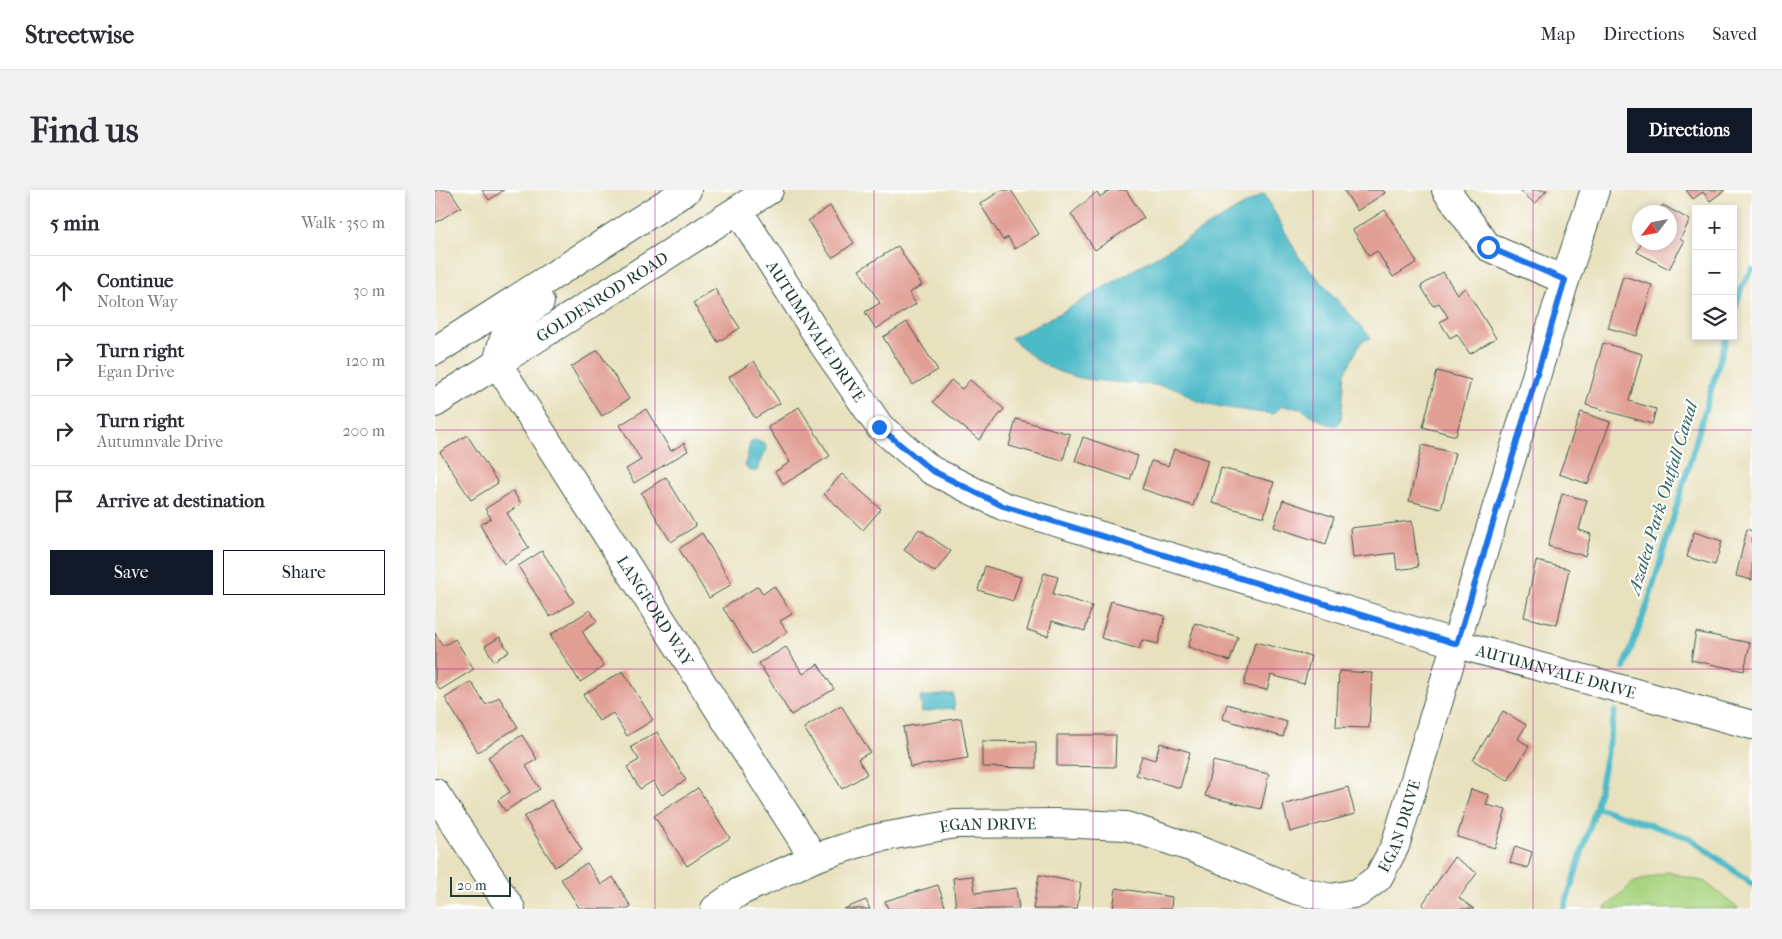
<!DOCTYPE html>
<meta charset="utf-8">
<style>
:root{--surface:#fff;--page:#f2f2f3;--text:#2b2b33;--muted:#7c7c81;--line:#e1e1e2;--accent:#111827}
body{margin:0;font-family:"IM FELL French Canon",serif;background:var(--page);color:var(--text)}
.controls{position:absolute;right:15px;top:15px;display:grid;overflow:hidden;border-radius:0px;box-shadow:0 2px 8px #0003}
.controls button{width:45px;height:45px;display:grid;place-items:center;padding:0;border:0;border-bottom:1px solid var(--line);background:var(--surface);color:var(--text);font:25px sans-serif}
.compass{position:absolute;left:1197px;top:15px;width:45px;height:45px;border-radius:50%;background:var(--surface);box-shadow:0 2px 8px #0003;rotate:238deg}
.scale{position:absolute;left:15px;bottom:12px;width:61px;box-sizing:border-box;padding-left:5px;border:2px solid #1f3d34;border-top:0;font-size:14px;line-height:18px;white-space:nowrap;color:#1f3d34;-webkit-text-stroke:4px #fff;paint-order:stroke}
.stop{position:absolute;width:15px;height:15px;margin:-11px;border:4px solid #1a73e8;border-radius:50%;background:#fff}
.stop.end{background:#1a73e8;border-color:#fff;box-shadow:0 1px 5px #0008}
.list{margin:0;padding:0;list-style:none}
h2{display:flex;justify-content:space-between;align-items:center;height:65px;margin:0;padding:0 20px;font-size:21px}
h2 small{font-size:16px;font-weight:400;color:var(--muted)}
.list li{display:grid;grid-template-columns:32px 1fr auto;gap:15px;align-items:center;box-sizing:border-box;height:70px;padding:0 20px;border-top:1px solid var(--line)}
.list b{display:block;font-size:19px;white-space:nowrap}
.list p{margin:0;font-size:16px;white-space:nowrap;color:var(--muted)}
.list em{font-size:16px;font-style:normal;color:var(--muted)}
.actions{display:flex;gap:10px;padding:15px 20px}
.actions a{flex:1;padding:11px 0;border:1px solid var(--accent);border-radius:0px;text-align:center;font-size:18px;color:var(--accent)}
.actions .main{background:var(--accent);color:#fff}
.icon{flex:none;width:28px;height:28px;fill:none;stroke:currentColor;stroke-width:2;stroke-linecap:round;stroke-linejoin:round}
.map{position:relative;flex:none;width:1317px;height:719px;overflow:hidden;border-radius:0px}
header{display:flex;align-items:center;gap:30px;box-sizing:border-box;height:70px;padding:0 25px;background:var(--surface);border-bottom:1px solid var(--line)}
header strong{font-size:24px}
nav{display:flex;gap:28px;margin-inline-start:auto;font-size:18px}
.intro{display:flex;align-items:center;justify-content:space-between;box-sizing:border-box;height:120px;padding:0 30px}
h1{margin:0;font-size:35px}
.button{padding:12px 22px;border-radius:0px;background:var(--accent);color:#fff;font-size:18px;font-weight:700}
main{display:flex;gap:30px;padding:0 30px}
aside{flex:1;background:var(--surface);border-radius:0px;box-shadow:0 2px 8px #0003}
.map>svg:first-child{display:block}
.green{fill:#a8d480;stroke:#64885a}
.water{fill:#4ebac8;stroke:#367c7e}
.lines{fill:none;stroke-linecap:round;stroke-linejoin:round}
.stream{stroke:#4ebac8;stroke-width:6}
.building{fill:#e19f94}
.minor-casing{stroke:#3d5649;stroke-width:30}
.major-casing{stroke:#3d5649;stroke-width:30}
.minor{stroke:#fff;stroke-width:28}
.major{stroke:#fff;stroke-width:28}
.route{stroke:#1a73e8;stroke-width:6}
.grid{fill:none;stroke:#b5179e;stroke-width:1;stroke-opacity:0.55}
.labels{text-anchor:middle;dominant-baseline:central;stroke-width:4;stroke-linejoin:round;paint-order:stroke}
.street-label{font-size:16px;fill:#1f3d34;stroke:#fff}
.water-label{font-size:18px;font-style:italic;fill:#2d6260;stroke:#fff}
</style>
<header>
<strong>Streetwise</strong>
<nav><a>Map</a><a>Directions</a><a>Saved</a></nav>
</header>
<div class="intro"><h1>Find us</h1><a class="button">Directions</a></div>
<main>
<aside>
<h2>5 min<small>Walk · 350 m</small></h2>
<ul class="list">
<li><svg class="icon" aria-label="ahead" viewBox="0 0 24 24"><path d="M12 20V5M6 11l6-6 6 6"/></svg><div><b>Continue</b><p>Nolton Way</p></div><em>30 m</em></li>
<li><svg class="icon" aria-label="right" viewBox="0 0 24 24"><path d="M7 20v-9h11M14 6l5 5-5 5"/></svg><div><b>Turn right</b><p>Egan Drive</p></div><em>120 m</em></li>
<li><svg class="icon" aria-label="right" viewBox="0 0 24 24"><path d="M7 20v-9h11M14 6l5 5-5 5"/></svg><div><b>Turn right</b><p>Autumnvale Drive</p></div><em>200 m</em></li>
<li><svg class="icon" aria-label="arrive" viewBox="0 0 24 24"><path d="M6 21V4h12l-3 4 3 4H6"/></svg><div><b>Arrive at destination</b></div></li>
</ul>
<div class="actions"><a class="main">Save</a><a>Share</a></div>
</aside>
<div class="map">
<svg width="1317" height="719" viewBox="0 0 1317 719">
<rect width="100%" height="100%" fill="#fff"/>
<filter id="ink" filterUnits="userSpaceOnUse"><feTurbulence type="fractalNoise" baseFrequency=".02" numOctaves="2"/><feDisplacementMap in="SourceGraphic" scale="10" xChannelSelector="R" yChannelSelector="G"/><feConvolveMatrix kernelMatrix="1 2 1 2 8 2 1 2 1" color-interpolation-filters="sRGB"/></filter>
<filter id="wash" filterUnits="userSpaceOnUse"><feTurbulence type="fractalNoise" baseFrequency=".0096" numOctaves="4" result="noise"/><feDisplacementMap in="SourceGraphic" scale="20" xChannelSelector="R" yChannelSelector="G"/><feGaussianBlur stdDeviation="1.12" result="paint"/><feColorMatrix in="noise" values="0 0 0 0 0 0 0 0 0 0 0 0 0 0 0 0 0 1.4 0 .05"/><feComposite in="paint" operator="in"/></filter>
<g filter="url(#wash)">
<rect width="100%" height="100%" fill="#e8e1be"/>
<!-- green -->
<path class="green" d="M1233 682 1270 692 1304 719H1169L1199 692Z"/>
<!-- water -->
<path class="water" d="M829 3 864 67 936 148 926 152 910 183 906 229 901 236 890 233 866 219 847 216 838 224C812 221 787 218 762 211 754 208 748 200 739 198 695 189 645 198 605 172 595 165 585 156 576 148L627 122Z
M320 250 330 254 332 261 328 264 322 281H314L310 275 315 253Z
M518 504 520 520 515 518 487 522 485 507Z"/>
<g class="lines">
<!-- stream -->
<path class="stream" d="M1298 126 1307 96 1317 80
M1189 478 1213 413 1292 146
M1161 617 1255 648 1317 694
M1129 719 1161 617 1180 521"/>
</g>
<g id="blocks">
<!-- building -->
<path class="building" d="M0 0H15L26 17 0 33Z
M47 0H69L54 10Z
M567 0H576L604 44 580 59 573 47 568 50 545 14Z
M675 0H691L709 28 660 60 636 24 662 2 665 7Z
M909 0H948L950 3 922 21Z
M1085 0H1112L1100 14Z
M1251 0H1290L1275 11 1268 2 1258 9Z
M1228 15 1255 30 1245 49 1249 52 1234 79 1202 62 1207 52H1234V22H1223Z
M395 16 419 53 397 68 373 31Z
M950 20 982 72 958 87 942 61 934 66 918 40Z
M463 56 487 95 474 103 481 114 441 139 430 122 445 113 424 80Z
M1008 82 1022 104 1030 98 1061 148 1035 164 1022 144 1015 148 1005 132 1013 127 1004 113 998 116 986 96Z
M1188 86 1217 95 1202 146 1173 138Z
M280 99 305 138 283 152 258 113Z
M472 132 503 180 478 195 448 147Z
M1168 153 1207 164 1194 211 1221 219 1217 234 1151 215Z
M163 160 194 209 167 226 136 177Z
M319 171 345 213 320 228 294 187Z
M1002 181 1036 190 1021 246 988 237Z
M516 190 527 199 535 190 569 219 544 250 498 212Z
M364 217 395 266 349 294 340 282 355 272 333 237Z
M211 219 236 261 249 253 253 261 199 293 191 279 206 270 185 235Z
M1146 222 1175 232 1153 294 1124 284Z
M581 229 635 244 628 271 574 256Z
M32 245 63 293 36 310 5 262Z
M648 247 703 266 695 290 640 271Z
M987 255 1020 263 1006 319 974 311Z
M739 259 773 270 758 316 707 299 716 271 733 276Z
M786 278 839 292 829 327 777 313Z
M407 284 446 319 428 340 389 304Z
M231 287 261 336 236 352 206 303Z
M78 301 86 314 72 323 94 358 69 374 45 335 56 328 50 319Z
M1127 304 1152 310 1144 340 1156 344 1150 366 1113 356Z
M848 310 899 327 891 354 839 337Z
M977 331 983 377 962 380 960 363 918 368 915 338Z
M484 339 516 361 500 382 469 360Z
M1312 339 1317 341V390L1301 386Z
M1259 342 1287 351 1280 375 1252 367Z
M267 343 297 394 274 408 244 359Z
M107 361 139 412 115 427 83 376Z
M1101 371 1134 379 1122 435 1089 427Z
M550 376 586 387 578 411 543 400Z
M609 383 623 387 618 404 657 416 650 441 617 431 613 446 592 440Z
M323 396 328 404 339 396 357 424 345 431 352 442 317 464 288 418Z
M676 411 730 426 723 454 707 450 704 459 666 448Z
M155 420 162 431 147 441 169 477 145 492 115 445Z
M760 433 803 447 795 471 753 457Z
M1261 442 1315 453 1309 481 1256 470Z
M0 443 8 456 20 449 39 479 5 500 0 492Z
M65 447 74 462 59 471 50 456Z
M820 452 876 466 869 494 836 485 832 500 809 495Z
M351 457 368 484 383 474 399 499 356 525 324 473Z
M188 481 218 530 192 546 178 523 164 531 148 505Z
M904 481 937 483 934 538 901 537Z
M36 492 51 515 64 507 83 537 43 562 10 508Z
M792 514 852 532 848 547 788 529Z
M406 515 435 562 423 569 432 584 407 599 369 538Z
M1068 521 1091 535 1083 549 1094 556 1073 591 1038 570Z
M526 528 533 568 475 577 468 537Z
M222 542 251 590 227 605 218 591 205 599 192 577 204 570 196 557Z
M87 545 102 569 91 576 105 599 70 621 63 610 75 602 53 567Z
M622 545H681L680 577 622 576Z
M547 551 601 552V578L547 577Z
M725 553 755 562 745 598 701 585 707 566 720 570Z
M778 571 834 584 826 619 770 606Z
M913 597 920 624 855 642 848 615Z
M263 598 295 648 252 676 219 626Z
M1036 599 1054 605 1051 615 1071 620 1060 658 1022 647Z
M116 610 147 660 120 677 89 627Z
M1080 656 1097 662 1093 678 1075 673Z
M1019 667 1042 683 1024 708 1039 719H993L987 715Z
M152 673 166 695 178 687 196 717 193 719H145L126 689Z
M604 685 646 693 642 719H598Z
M538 686 540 703 581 698 584 719H521L518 688Z
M503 695 511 719H453L450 711Z
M681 698 737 707 736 719H678Z
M431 710 435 719H409Z"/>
</g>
</g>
<g filter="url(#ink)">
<use href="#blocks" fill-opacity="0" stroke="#3d5649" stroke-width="1"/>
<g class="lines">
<!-- minor casing -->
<g class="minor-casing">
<g id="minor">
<path d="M1011 0 1053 57 1130 90"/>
<path id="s1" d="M303 20 388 154 445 237 496 280 568 316 1022 454 1317 535"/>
<path id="s2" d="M62 173 379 668"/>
<path d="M0 603 76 719"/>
<path id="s3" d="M280 719 304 702 379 668 437 649 520 634 619 633 691 636 758 658 861 700 896 708 923 703 943 688 960 656 1130 90 1160 0"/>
</g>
</g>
<!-- major casing -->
<g class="major-casing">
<g id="major">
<path d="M0 161 252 0"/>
<path d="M62 173C71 136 75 133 105 112"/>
<path id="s4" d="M0 213 334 0"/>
</g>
</g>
<!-- minor -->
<use href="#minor" class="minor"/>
<!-- major -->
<use href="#major" class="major"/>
</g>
</g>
<g class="lines" filter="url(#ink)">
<!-- route -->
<path class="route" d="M444 237 496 280 568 316 1022 454 1130 90 1053 57"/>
</g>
<!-- grid -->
<path class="grid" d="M220 0V719M439 0V719M658 0V719M878 0V719M1098 0V719M0 240H1317M0 479H1317"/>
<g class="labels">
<!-- street labels -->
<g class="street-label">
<text stroke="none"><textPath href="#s4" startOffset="198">GOLDENROD ROAD</textPath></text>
<text stroke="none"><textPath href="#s1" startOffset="144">AUTUMNVALE DRIVE</textPath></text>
<text stroke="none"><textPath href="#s2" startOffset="294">LANGFORD WAY</textPath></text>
<text stroke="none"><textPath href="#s1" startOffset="984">AUTUMNVALE DRIVE</textPath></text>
<text stroke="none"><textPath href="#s3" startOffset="290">EGAN DRIVE</textPath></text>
<text stroke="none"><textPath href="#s3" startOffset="755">EGAN DRIVE</textPath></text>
</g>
<!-- water labels -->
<g class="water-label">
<text transform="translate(1228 308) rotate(-73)">Azalea Park Outfall Canal</text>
</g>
</g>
</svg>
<div class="controls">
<button>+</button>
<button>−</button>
<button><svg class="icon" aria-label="layers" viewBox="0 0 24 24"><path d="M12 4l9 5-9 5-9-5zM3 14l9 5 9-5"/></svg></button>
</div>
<svg class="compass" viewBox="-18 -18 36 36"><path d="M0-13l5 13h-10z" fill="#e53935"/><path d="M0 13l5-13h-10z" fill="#7c7c81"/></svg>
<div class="scale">20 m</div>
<div class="stop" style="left:1053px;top:57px"></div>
<div class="stop end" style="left:444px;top:237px"></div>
</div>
</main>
